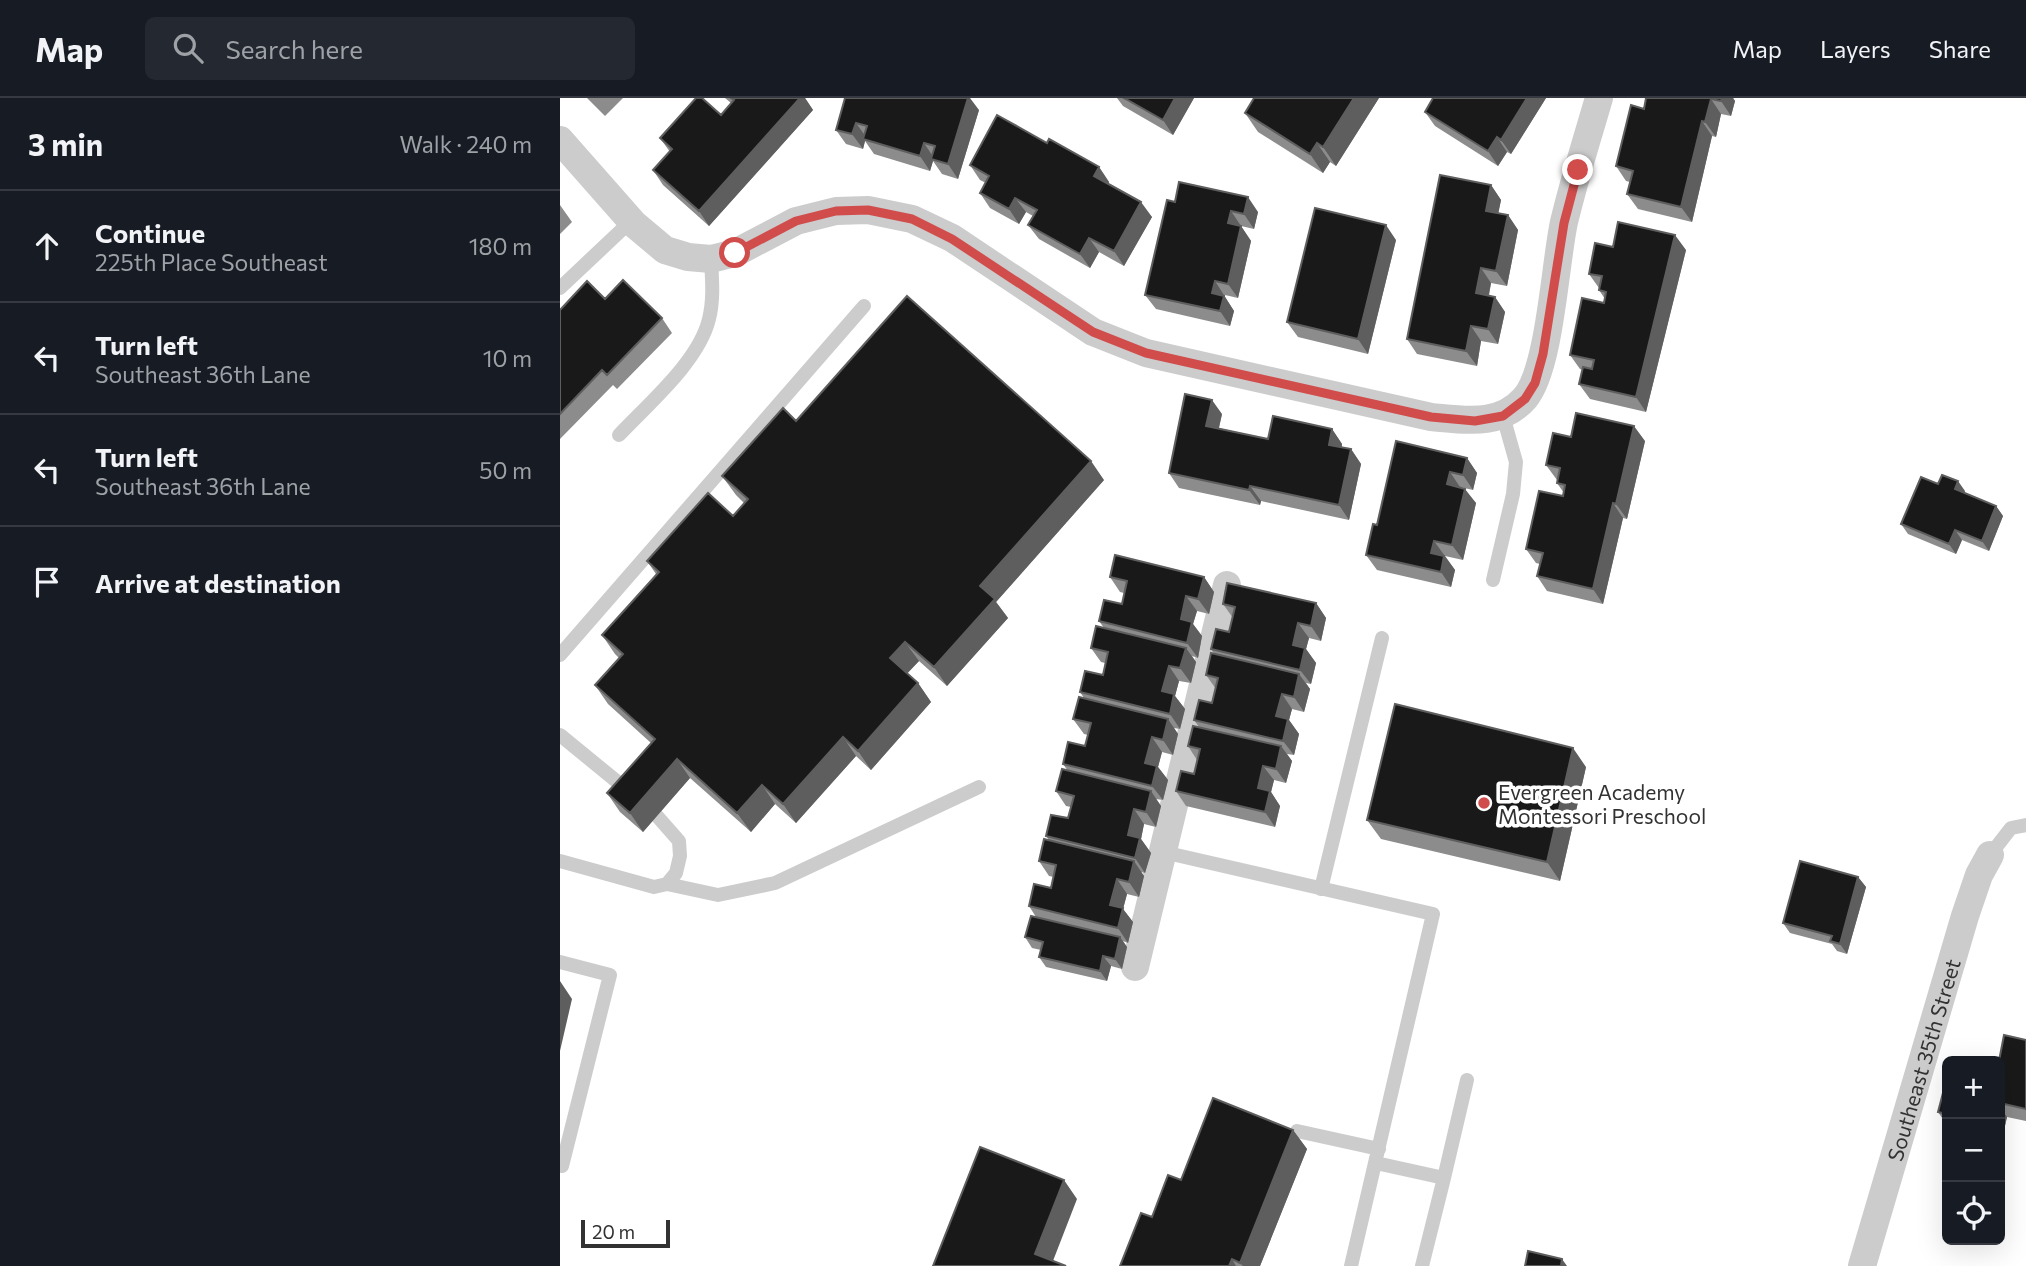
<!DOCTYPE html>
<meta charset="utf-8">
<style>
:root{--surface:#171b24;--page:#242831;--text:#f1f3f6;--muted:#9ea1a6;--line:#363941}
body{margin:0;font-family:Commissioner,sans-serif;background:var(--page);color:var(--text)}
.controls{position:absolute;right:21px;bottom:21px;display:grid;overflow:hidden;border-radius:10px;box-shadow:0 7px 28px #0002}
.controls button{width:63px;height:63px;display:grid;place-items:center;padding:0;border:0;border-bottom:2px solid var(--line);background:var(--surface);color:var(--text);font:35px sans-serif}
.scale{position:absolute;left:21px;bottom:18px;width:89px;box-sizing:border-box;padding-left:7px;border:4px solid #323232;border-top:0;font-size:19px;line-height:24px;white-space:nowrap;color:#323232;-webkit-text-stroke:5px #fff;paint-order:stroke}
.stop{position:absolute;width:21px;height:21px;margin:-16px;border:5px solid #d14d4c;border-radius:50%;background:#fff}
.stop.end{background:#d14d4c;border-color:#fff;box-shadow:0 2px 7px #0008}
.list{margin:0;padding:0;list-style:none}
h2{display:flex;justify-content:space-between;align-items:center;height:91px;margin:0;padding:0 28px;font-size:30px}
h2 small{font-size:23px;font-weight:400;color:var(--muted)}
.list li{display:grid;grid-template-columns:46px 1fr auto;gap:21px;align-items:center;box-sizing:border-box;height:112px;padding:0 28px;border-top:2px solid var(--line)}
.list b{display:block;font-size:26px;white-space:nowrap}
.list p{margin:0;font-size:23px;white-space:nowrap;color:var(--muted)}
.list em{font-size:23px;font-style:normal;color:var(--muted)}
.icon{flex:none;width:38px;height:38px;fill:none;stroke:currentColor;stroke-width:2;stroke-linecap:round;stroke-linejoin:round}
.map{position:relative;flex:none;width:1466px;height:1168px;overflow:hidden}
header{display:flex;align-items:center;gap:42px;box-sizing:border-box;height:98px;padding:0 35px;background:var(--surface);border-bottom:2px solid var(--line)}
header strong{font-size:33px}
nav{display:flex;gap:38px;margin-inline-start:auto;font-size:24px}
.search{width:490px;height:63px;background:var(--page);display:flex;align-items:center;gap:18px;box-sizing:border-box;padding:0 24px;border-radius:10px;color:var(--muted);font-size:26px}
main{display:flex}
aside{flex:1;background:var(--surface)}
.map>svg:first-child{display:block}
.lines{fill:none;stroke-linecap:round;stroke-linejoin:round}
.lane{stroke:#ccc;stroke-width:14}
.street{stroke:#ccc;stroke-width:28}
.wall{fill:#8c8c8c}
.shaded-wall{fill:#5e5e5e}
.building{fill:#191919;stroke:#5e5e5e;stroke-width:2}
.route{stroke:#d14d4c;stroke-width:9}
.poi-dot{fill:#d14d4c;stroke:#fff;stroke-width:2.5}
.labels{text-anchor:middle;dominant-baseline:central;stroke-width:7;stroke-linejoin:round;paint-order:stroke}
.poi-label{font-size:21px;fill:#323232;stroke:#fff;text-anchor:start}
.street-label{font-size:21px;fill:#323232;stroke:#fff}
</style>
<header>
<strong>Map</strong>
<div class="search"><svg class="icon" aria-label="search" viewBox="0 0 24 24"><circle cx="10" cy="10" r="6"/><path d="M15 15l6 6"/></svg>Search here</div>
<nav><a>Map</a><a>Layers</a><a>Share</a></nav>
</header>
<main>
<aside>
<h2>3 min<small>Walk · 240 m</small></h2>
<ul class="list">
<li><svg class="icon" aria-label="ahead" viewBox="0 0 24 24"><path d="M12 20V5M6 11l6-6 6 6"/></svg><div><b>Continue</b><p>225th Place Southeast</p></div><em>180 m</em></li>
<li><svg class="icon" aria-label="left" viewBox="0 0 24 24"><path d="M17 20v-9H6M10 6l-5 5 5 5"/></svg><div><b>Turn left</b><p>Southeast 36th Lane</p></div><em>10 m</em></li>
<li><svg class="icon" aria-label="left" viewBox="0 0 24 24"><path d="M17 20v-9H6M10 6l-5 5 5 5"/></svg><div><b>Turn left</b><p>Southeast 36th Lane</p></div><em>50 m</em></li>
<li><svg class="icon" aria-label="arrive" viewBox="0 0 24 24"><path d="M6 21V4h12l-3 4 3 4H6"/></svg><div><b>Arrive at destination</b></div></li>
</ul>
</aside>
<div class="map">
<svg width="1466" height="1168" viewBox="0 0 1466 1168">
<rect width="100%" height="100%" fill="#fff"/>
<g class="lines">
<!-- lane -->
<path class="lane" d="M0 190 71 123
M59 337C89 305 139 263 149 221 154 201 152 181 151 161
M933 482 953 396 956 364 943 318
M0 557 304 208
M0 637 71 695
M603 754 873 816 791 1168
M1430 757 1451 730 1466 727
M0 763 94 789 107 786 116 775 120 758 119 743 97 718
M107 786 158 797 215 785 419 689
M761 791 822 540
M0 864 50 877 2 1068
M737 1033 819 1051
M816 1065 884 1080 907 982
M862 1168 884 1080"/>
<!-- street -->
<g class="street">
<path d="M0 42 74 126 105 152 128 159 151 161 175 155 236 123 276 113 308 112 352 121 392 140 533 234 586 255 871 319C905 322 940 329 965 300 990 271 995 165 1004 124 1014 82 1027 41 1039 0"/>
<path d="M575 869 667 487"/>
<path id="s1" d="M1302 1168 1405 818 1419 777 1430 757"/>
</g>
</g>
<!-- wall -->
<path class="wall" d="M27 0H63L45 18Z
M165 0H245L253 12 149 128 103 87 93 72 110 54 100 40 161 17 171 5Z
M285 0 419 12 398 81 382 76 373 63 370 73 314 56 305 43 303 51 286 46 276 32Z
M557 0H634L613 37 563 8Z
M819 0 776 68 770 64 763 75 698 34 685 15Z
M986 0 951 56 947 54 938 68 875 28 865 14Z
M1086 0H1173L1175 3 1171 18 1161 16 1156 39 1152 38 1132 124 1078 111 1067 96 1070 84 1066 83 1056 68 1084 11Z
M487 45 539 69 549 84 548 86 592 119 564 168 539 154 530 170 479 141 468 127 473 118 466 114 459 126 430 110 420 95 426 85 420 82 410 67Z
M931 87 941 102 938 115 948 117 958 132 947 188 931 185 929 198 935 199 945 214 938 246 921 243 917 268 857 256 847 241Z
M615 104 698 114 694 131 681 128 691 143 678 200 665 197V199L674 213 670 228 596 211 585 197Z
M0 107 12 124 0 136Z
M836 142 808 256 738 239 727 224Z
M1053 149 1126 152 1086 314 1030 301 1019 286 1023 272 1020 271 1010 257 1044 205 1045 201 1039 192V190L1029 176Z
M45 201 102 220 112 235 57 291 53 287 0 341V212Z
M662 316 659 330 708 341 772 331 782 346V350L791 351 801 366 789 422 701 403 700 407 619 390 609 375Z
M236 323 544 382 436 504 448 520 387 588 359 563 347 575 358 585 371 604 311 672 296 658 236 725 215 706 191 734 130 680 83 734 60 714 47 695 91 645 48 606 35 587 59 560 55 556 42 537 96 476 87 463 173 418 184 405 176 397 162 378Z
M1011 339 1085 343 1067 421 1063 420 1043 506 987 493 977 478 980 466 976 465 966 451 1003 398 1004 395 997 385V382L986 367Z
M907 360 917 375 913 392 900 389 916 405 903 462 885 458 895 472 891 489 817 472 806 457 817 427Z
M1378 386 1405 393 1404 395 1436 408 1443 418 1429 453 1402 442 1396 456 1348 436 1341 426Z
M550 479H644L654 494 649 516 637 513 633 526 642 538 638 560 632 558 636 564 631 585 619 583 615 598 625 611 620 631 614 630 618 636 613 657 602 654 598 669 608 682 603 702 596 701 601 708 596 729 584 726 581 741 591 755 585 775 581 774 584 778 579 799 567 796 563 811 573 824 568 845 563 843 567 849 562 871 551 868 547 883 486 869 479 859 481 852 472 850 465 839 476 819 469 808 491 790 494 779 489 778 479 763 489 742 486 738 508 720 511 709 506 708 496 693 508 673 503 666 525 648 528 637 524 636 513 621 524 600 520 594 543 577 545 565 541 564 531 550 544 530 539 523 562 506 564 495 560 494Z
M756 505 766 520 761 543 749 540 746 551 756 565 751 586 746 585 750 591 744 614 732 611 729 622 739 636 734 657 727 656 732 663 726 685 714 682 711 694 720 708 715 729 626 708 616 693 634 676 637 662 628 648 639 629 634 622 652 605 656 591 646 577 655 557 651 551 669 534 673 520 663 506Z
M1026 669 1000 783 821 741 807 722Z
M1298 779 1306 789 1287 856 1277 853 1272 846 1230 835 1223 825Z
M1466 942V1023L1447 1019 1442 1041 1440 1040V963Z
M1387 992V1027L1378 1014Z
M733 1032 747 1051 700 1168H560L592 1119 621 1082Z"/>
<!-- shaded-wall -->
<path class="shaded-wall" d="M240 0H245L253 12 149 128 139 113Z
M408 0H410L419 12 398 81 388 66Z
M615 0H634L613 37 603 22Z
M794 0H819L776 68 763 49Z
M967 0H986L951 56 941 42Z
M1162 0H1173L1175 3 1171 18 1161 3Z
M1151 1 1161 16 1156 39 1145 24Z
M1142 23 1152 38 1132 124 1121 109Z
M296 25 306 39 303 41 305 43 303 51 292 36Z
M937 39 947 54 938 68 928 53Z
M364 45 374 60 371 61 373 63 370 73 360 58Z
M757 45 770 64 763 75 750 56Z
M539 69 549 84 544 93 534 78Z
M931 87 941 102 936 127 926 113Z
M688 99 698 114 694 131 684 116Z
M455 100 466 114 459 126 449 111Z
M581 104 592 119 564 168 554 153Z
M671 113 691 143 678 200 668 186V125Z
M948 117 958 132 947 188 936 173Z
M826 127 836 142 808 256 798 241Z
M1115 137 1126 152 1086 314 1076 299Z
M529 140 539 154 530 170 520 156Z
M921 170 931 185 926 210 916 195Z
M655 183 674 213 670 228 660 213 652 195Z
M935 199 945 214 938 246 928 231Z
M911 228 921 243 917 268 906 253Z
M652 302 662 316 656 342 646 328Z
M1074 328 1085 343 1067 421 1056 406Z
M772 331 782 346 779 362 769 347Z
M791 351 801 366 789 422 779 407Z
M907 360 917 375 913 392 903 377Z
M531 363 544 382 436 504 448 520 387 588 374 569 420 488Z
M890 374 900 389 897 401 887 386Z
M1398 383 1405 393 1402 401 1395 391Z
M690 388 701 403 700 407 689 392Z
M905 391 916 405 903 462 892 447Z
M1053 405 1063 420 1043 506 1033 491Z
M1436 408 1443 418 1429 453 1422 443Z
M1395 432 1402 442 1396 456 1389 446Z
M874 443 895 472 891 489 881 474 871 455Z
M644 479 654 494 649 516 638 501Z
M626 498 637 513 633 526 642 538 638 560 627 545 621 521Z
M756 505 766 520 761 543 751 528Z
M738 525 749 540 746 551 756 565 751 586 740 572 733 547Z
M345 544 359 563 344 579 330 560Z
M626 550 636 564 631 585 620 570Z
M609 568 619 583 615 598 625 611 620 631 610 616 602 593Z
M739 576 750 591 744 614 734 599Z
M358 585 371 604 311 672 298 653Z
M722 596 732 611 729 622 739 636 734 657 723 643 716 618Z
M608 621 618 636 613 657 603 642Z
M283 639 296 658 236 725 223 706Z
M592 639 602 654 598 669 608 682 603 702 592 688 585 665Z
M721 648 732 663 726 685 716 671Z
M1013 650 1026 669 1000 783 987 764Z
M117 661 130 680 83 734 70 715Z
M703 668 714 682 711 694 720 708 715 729 705 714 698 690Z
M202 687 215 706 191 734 177 715Z
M591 693 601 708 596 729 586 714Z
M574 711 584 726 581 741 591 755 585 775 575 760 568 737Z
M574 763 584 778 579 799 569 784Z
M1298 779 1306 789 1287 856 1280 846Z
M557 781 567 796 563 811 573 824 568 845 558 830 550 807Z
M560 839 567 849 562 871 555 861Z
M543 858 551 868 547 883 540 873Z
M0 883 12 901 0 953Z
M1440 1009 1447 1019 1442 1041 1440 1037Z
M733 1032 747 1051 700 1168H683L680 1165Z
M504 1082 517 1101 491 1168 475 1156Z
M672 1161 676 1168H669Z
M1002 1161 1007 1168H1001Z"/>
<!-- building -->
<path class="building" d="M136 0H142L161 17 174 2 171 0H240L139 113 93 72 112 51 100 40Z
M285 0H408L388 66 371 61 375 48 364 45 360 58 303 41 307 28 296 25 292 36 276 32Z
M564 0H615L603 22Z
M694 0H794L763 49 757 45 750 56 685 15Z
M873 0H967L941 42 937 39 928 53 865 14Z
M1086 0H1162L1161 3 1151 1 1145 24 1142 23 1121 109 1067 96 1073 73 1056 68 1071 7 1084 11Z
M437 17 487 45 489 41 539 69 534 78 581 104 554 153 529 140 520 156 468 127 477 112 455 100 449 111 420 95 429 78 410 67Z
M880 77 931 87 926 113 948 117 936 173 921 170 916 195 935 199 928 231 911 228 906 253 847 241Z
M619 84 688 99 684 116 671 113 668 125 681 128 668 186 655 183 652 195 664 198 660 213 585 197 607 102 615 104Z
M755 110 826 127 798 241 727 224Z
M1058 124 1115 137 1076 299 1019 286 1023 269 1032 271 1034 262 1010 257 1022 200 1044 205 1046 194 1039 192 1042 178 1029 176 1035 145 1053 149Z
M63 182 102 220 47 277 42 272 0 316V212L27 183 45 201Z
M347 198 531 363 420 488 435 501 374 569 345 544 330 560 358 585 298 653 283 639 223 706 202 687 177 715 117 661 70 715 47 695 95 641 35 587 63 556 42 537 99 474 87 463 148 395 173 418 188 401 162 378 223 310 236 323Z
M625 296 652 302 646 328 708 341 713 318 772 331 769 347 791 351 779 407 690 388 689 392 609 375Z
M1016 315 1074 328 1056 406 1053 405 1033 491 977 478 983 455 966 451 979 393 1003 398 1005 387 997 385 1000 370 986 367 993 335 1011 339Z
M836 343 907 360 903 377 890 374 887 386 905 391 892 447 874 443 871 455 884 458 881 474 806 457 813 426 817 427Z
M1382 377 1398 383 1395 391 1436 408 1422 443 1395 432 1389 446 1341 426 1361 379 1378 386Z
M555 457 644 479 638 501 626 498 621 521 632 524 627 545 539 523 544 502 562 506 567 483 550 479Z
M667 485 756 505 751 528 738 525 733 547 745 550 740 572 651 551 656 531 669 534 675 509 663 506Z
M536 528 626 550 620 570 609 568 602 593 614 596 610 616 520 594 525 573 543 577 548 554 531 550Z
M651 555 739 576 734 599 722 596 716 618 728 621 723 643 634 622 639 602 652 605 658 580 646 577Z
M519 599 608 621 603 642 592 639 585 665 597 668 592 688 503 666 508 644 525 648 531 625 513 621Z
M835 606 1013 650 987 764 807 722Z
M633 628 721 648 716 671 703 668 698 690 710 693 705 714 616 693 621 673 634 676 640 651 628 648Z
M502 671 591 693 586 714 574 711 568 737 580 740 575 760 486 738 491 717 508 720 514 698 496 693Z
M484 741 574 763 569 784 557 781 550 807 563 810 558 830 469 808 474 786 491 790 496 767 479 763Z
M1240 763 1298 779 1280 846 1270 843 1272 838 1223 825Z
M471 818 560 839 555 861 543 858 540 873 479 859 483 844 465 839Z
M1444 937 1466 942V1011L1440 1005V963H1439Z
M1384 991 1387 992V1016L1378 1014Z
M653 1000 733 1032 680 1165 672 1161 669 1168H560L581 1115 592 1119 608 1077 621 1082Z
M420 1049 504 1082 475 1156 506 1168H373Z
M968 1153 1002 1161 1001 1168H965Z"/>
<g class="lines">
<!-- route -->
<path class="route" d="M175 155 236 123 276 113 308 112 352 121 392 141 533 234 586 255 871 319 915 323 943 318 965 301 975 285 983 256 1004 125 1018 72"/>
</g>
<!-- markers -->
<circle class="poi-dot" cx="924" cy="705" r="7"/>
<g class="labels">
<!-- poi labels -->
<g class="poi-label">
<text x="938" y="693">Evergreen Academy<tspan x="938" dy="24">Montessori Preschool</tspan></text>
</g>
<!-- street labels -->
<g class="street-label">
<text stroke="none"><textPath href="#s1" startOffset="215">Southeast 35th Street</textPath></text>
</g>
</g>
</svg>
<div class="controls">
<button>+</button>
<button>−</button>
<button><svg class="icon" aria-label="locate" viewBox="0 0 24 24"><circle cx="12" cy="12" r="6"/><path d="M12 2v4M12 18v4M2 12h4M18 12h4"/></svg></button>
</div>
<div class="scale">20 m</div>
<div class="stop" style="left:175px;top:155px"></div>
<div class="stop end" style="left:1018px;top:72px"></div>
</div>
</main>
